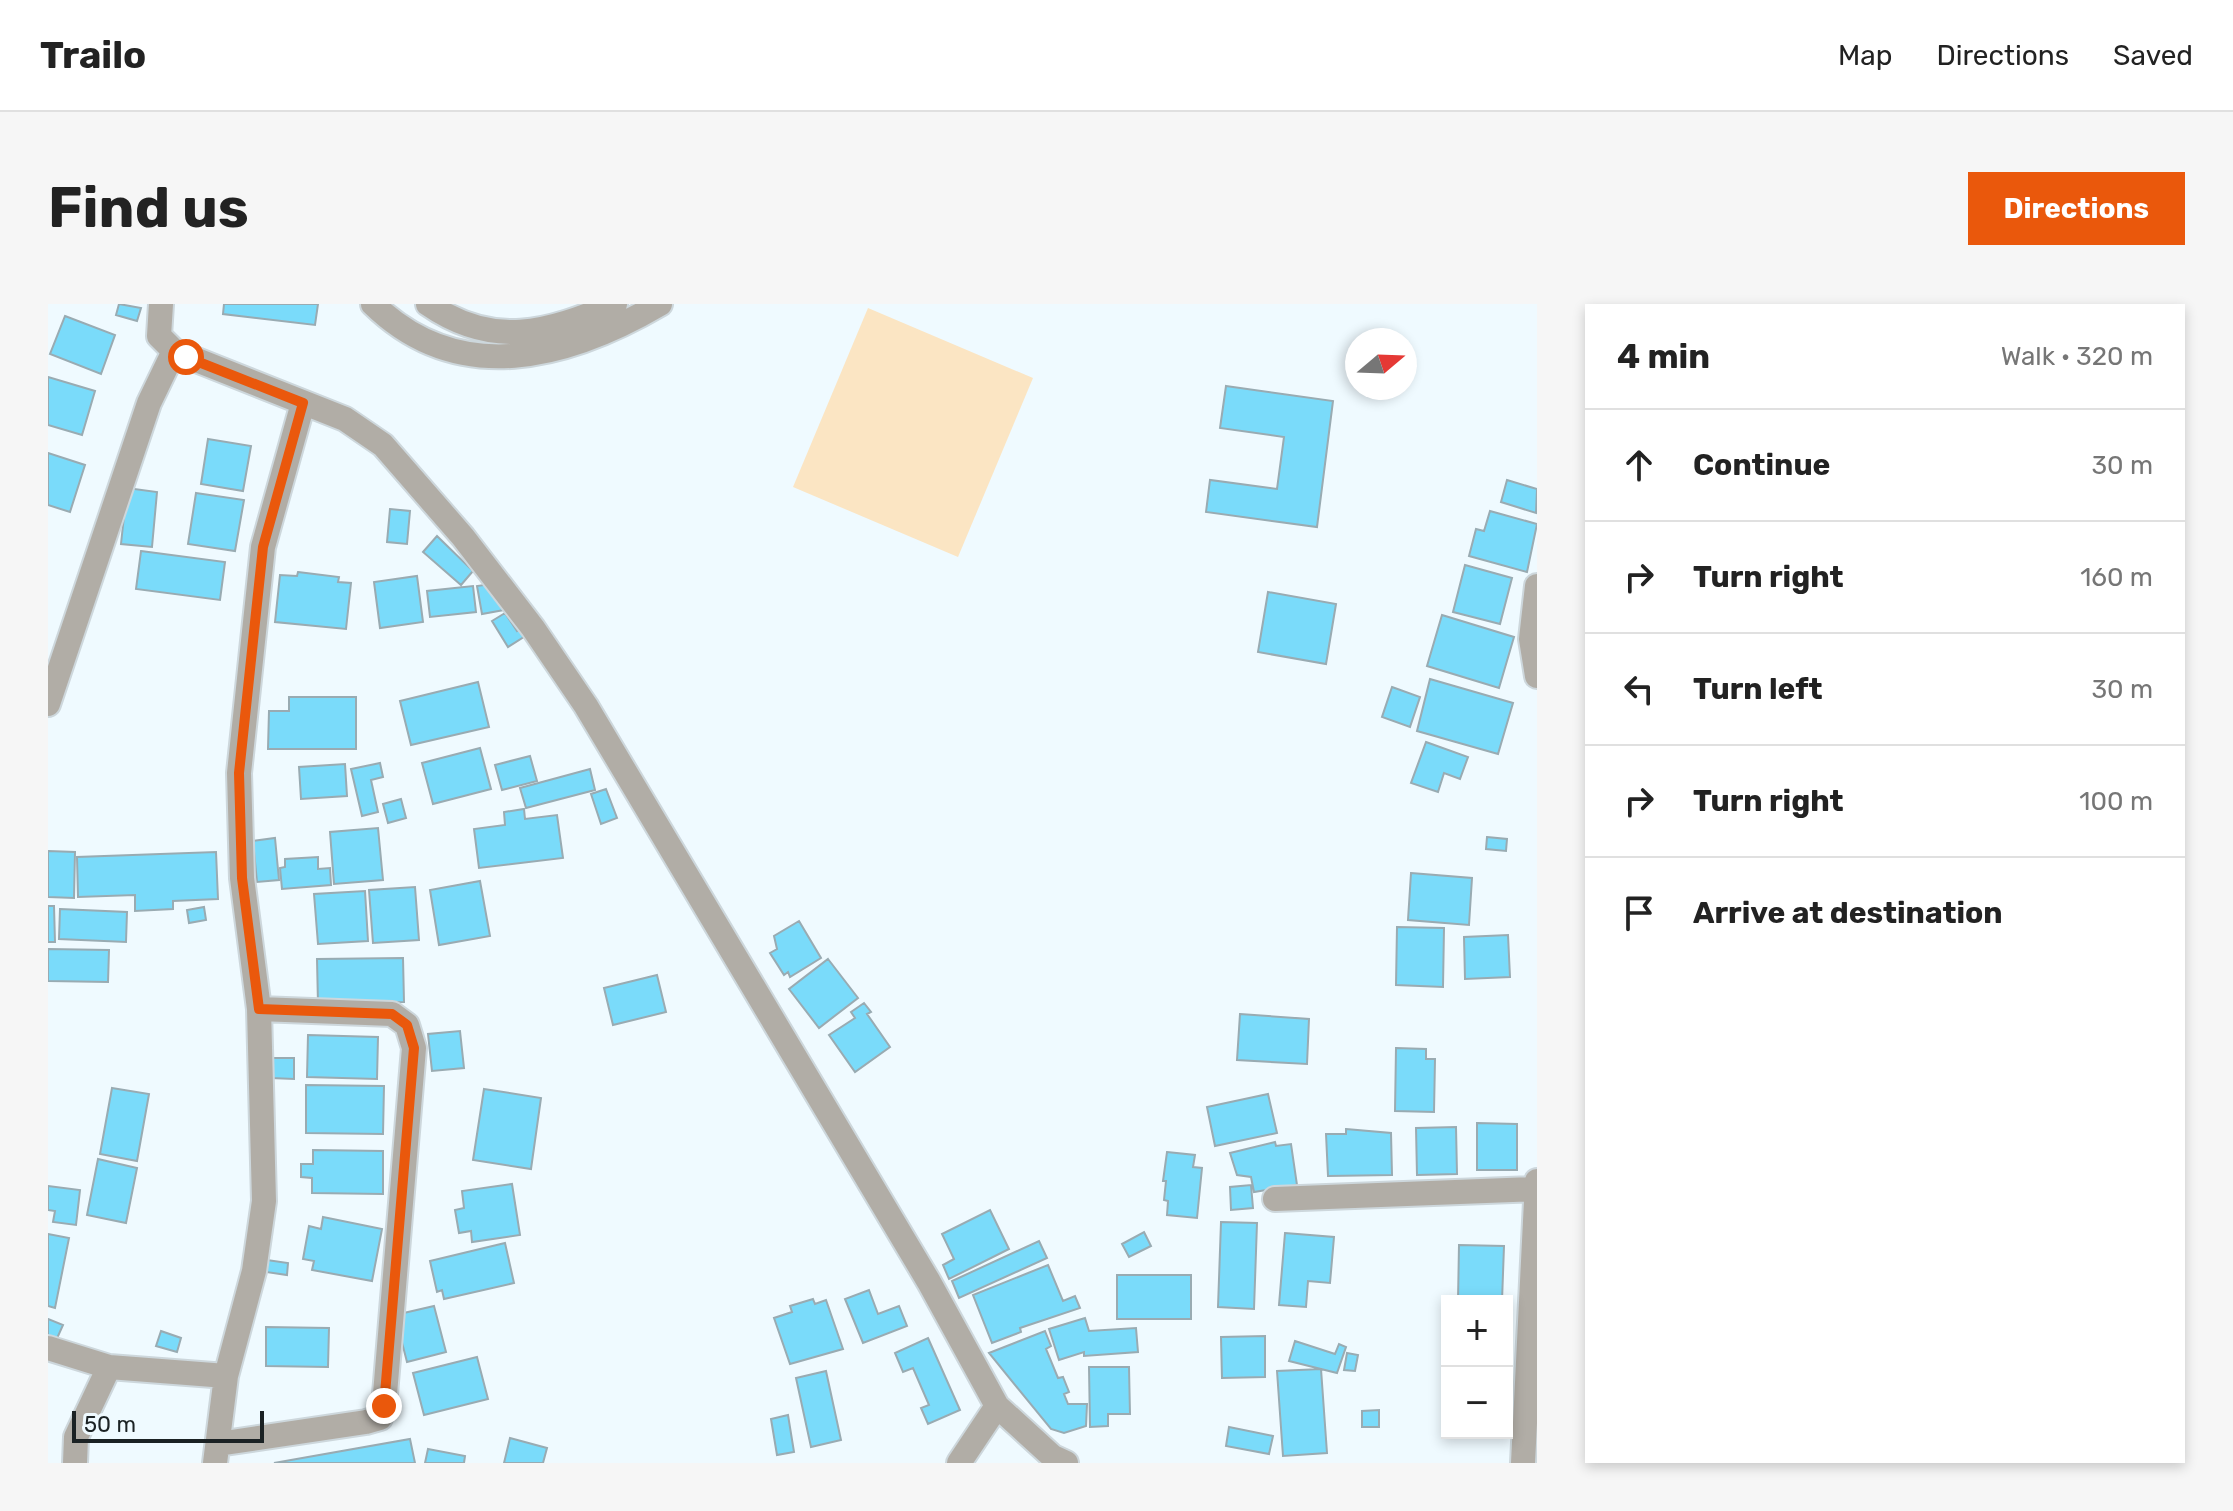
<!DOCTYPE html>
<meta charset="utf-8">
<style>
:root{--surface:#fff;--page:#f6f6f6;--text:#222;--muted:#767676;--line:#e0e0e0;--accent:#ea580c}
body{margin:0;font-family:Rubik,sans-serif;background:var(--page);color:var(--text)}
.controls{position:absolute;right:24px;bottom:24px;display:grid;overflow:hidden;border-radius:0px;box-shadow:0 4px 12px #0003}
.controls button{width:72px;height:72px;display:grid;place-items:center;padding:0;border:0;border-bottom:2px solid var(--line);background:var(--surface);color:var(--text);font:40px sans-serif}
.compass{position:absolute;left:1297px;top:24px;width:72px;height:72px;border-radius:50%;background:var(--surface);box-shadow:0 4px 12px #0003;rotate:71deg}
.scale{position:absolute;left:24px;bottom:20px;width:192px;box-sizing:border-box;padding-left:8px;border:4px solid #1b2224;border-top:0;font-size:22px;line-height:28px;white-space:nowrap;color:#1b2224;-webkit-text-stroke:6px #effaff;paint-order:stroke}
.stop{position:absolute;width:24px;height:24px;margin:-18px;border:6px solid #ea580c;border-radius:50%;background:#fff}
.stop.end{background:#ea580c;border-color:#fff;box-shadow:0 2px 8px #0008}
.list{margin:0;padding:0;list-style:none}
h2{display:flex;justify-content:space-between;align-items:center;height:104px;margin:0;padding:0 32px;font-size:34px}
h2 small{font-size:26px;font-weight:400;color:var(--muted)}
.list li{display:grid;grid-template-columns:52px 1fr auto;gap:24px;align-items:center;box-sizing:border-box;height:112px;padding:0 32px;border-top:2px solid var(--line)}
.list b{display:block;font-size:30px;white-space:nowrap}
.list em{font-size:26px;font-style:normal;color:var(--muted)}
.icon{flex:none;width:44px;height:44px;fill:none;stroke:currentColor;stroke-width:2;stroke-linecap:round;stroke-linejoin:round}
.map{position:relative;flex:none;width:1489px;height:1159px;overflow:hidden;border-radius:0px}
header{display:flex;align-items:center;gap:48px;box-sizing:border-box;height:112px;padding:0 40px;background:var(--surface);border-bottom:2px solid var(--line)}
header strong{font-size:38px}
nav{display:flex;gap:44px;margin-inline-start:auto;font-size:28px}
.intro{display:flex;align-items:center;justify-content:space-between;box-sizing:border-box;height:192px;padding:0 48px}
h1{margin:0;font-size:56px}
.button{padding:20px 36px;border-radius:0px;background:var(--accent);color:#fff;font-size:28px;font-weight:700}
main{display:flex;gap:48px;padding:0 48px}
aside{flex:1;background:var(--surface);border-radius:0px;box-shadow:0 4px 12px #0003}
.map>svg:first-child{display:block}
.green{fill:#fbe5c3}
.building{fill:#7adbfa;stroke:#99abb2;stroke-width:2}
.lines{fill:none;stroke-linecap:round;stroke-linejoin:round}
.minor-casing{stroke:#cdd7dc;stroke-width:28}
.minor{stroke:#b1ada6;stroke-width:24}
.route{stroke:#ea580c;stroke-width:10}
</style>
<header>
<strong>Trailo</strong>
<nav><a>Map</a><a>Directions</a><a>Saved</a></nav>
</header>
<div class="intro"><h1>Find us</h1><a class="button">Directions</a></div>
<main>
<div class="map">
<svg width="1489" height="1159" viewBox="0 0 1489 1159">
<rect width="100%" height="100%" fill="#effaff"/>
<!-- green -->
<path class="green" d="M820 4 985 74 910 253 745 183Z"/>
<!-- building -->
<path class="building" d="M71 0 93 4 89 17 68 11Z
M176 0H270L267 21 175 10Z
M17 12 67 31 53 70 2 50Z
M0 73 47 87 34 131 0 121Z
M1178 82 1285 97 1269 223 1158 208 1162 176 1229 185 1236 133 1172 124Z
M160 135 203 142 195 187 153 180Z
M0 149 37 161 22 208 0 201Z
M1459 176 1489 185 1488 209 1453 198Z
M79 184 109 188 104 243 73 240Z
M148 189 196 196 187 247 140 240Z
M342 205 362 207 359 240 339 238Z
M1442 207 1489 220 1479 268 1421 252 1428 225 1436 227Z
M389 232 425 267 413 281 375 248Z
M93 247 177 258 172 296 88 285Z
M1417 261 1464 274 1452 320 1405 308Z
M250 268 291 273 290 278 303 279 298 325 227 318 232 271 249 272Z
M369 272 375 318 332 324 326 278Z
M443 280 456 306 434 310 429 282Z
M425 282 428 308 382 313 379 287Z
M1220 288 1288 300 1278 360 1210 348Z
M457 309 469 327 474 323 479 331 460 343 444 317Z
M1394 311 1466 333 1451 384 1379 362Z
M1382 375 1465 399 1450 450 1369 427Z
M430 378 441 423 363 441 352 397Z
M1344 383 1372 393 1362 423 1334 413Z
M241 393H308V445H220L221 407H241Z
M1378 438 1420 453 1412 475 1396 469 1390 488 1363 479Z
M432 444 443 485 385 500 374 459Z
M482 452 489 477 454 486 447 461Z
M332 459 335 473 323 476 330 508 314 512 303 465Z
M297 460 299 492 253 495 251 463Z
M542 465 547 486 478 504 472 484Z
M558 485 569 514 553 520 543 490Z
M353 495 358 514 340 519 335 500Z
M476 505 477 515 509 511 515 554 431 564 426 525 457 521 456 508Z
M330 524 335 576 286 580 282 528Z
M1439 533 1459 535 1458 547 1438 545Z
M227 534 231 576 209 578 205 537Z
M0 547 27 548 26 594 0 593Z
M168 548 170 595 125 597V605L87 607V591L30 593 29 553Z
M270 553V565L282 564 283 581 234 585 232 564 237 563V555Z
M1363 569 1424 574 1421 621 1360 616Z
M432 577 442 632 391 641 382 586Z
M367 583 371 636 325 639 321 586Z
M317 587 320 637 270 640 266 590Z
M0 602H6L7 638H0Z
M156 603 158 616 141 619 139 606Z
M12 605 79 608 78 638 11 635Z
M751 617 773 654 742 673 740 668 736 671 722 649 729 645 726 632Z
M1349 623 1396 624 1395 683 1348 681Z
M1460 631 1462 673 1417 675 1416 633Z
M0 645 61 646 60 678 0 677Z
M355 654 356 698 270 700 269 655Z
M780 655 810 694 771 724 741 685Z
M609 671 618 708 565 721 556 684Z
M816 699 823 708 819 710 842 743 807 768 781 731 807 714 803 708Z
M1192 710 1261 715 1259 760 1189 756Z
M412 727 416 764 384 767 380 730Z
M260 731 330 733 329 775 259 773Z
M1348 744 1378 745V755H1387L1386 808 1347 807Z
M223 754H246V775L223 774Z
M258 781 336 782 335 830 258 829Z
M64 784 101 790 89 857 52 850Z
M436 785 493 794 483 865 425 856Z
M1220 790 1229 829 1167 842 1159 803Z
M1429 819 1469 820V866H1429Z
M1408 823 1409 870 1369 871 1368 824Z
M1298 825 1343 829 1344 871 1280 872 1278 830H1298Z
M1227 838 1228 842 1243 840 1249 881 1206 888 1203 873 1189 871 1182 849Z
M265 846 335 847V890L264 889V874L253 873V860H265Z
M1119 848 1147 851 1145 863 1154 864 1149 914 1119 911 1120 897 1116 896 1118 877H1115Z
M50 855 89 864 78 919 39 911Z
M464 880 472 931 424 938 423 927 411 929 407 906 416 904 414 887Z
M1203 881 1205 904 1183 906 1182 883Z
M0 882 32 886 28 921 5 918 7 907 0 906Z
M942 906 961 945 901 975 895 961 906 955 894 930Z
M275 913 334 925 324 977 264 966 266 957 255 955 261 922 273 925Z
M1173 918 1209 919 1206 1005 1170 1003Z
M1096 928 1103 942 1081 953 1074 940Z
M1237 929 1286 933 1282 979 1260 977 1258 1003 1231 1001Z
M0 930 21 934 7 1004 0 1002Z
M991 937 999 954 911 994 904 977Z
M457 939 466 979 396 995 394 986 389 988 382 957Z
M1411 941 1456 942 1454 997H1410Z
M219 956 240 959 239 971 218 968Z
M1000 961 1015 997 1027 992 1032 1004 972 1024 973 1028 944 1039 925 991Z
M1069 971H1143V1015H1069Z
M821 986 830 1010 851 1002 859 1022 815 1039 797 995Z
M765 995 767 1000 778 996 795 1045 742 1060 726 1014 744 1008 742 1002Z
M386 1002 398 1048 359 1058 347 1011Z
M1037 1014 1041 1027 1088 1024 1090 1048 1036 1052V1048L1011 1056 1001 1025Z
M0 1015 15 1021 6 1041 0 1039Z
M218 1023 281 1024 280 1063 218 1062Z
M113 1027 133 1034 129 1048 108 1042Z
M997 1027 1003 1042 998 1045 1010 1074 1015 1073 1021 1088 1016 1090 1020 1100H1039L1038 1122 1016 1129 1003 1125 941 1049Z
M1217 1032V1073L1174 1074 1173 1033Z
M880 1034 912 1106 880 1120 873 1104 881 1101 865 1064 855 1068 847 1049Z
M1247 1037 1287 1050 1291 1040 1298 1043 1289 1069 1241 1057Z
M1299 1049 1310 1051 1307 1067 1296 1066Z
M429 1053 440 1095 376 1111 365 1069Z
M1041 1063H1081L1082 1110H1060V1122L1042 1123Z
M1273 1065 1279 1149 1235 1152 1229 1067Z
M778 1067 793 1136 763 1143 748 1074Z
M1331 1106V1123H1314V1107Z
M740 1111 746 1148 729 1151 723 1115Z
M1181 1123 1225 1132 1221 1150 1178 1142Z
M462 1134 499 1144 495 1159H456Z
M362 1135 367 1159H226Z
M380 1145 417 1152 416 1159H377Z"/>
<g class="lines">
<!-- minor casing -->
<g class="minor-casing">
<path id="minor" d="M113 0 111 32 126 47 297 115 335 141 415 233 485 324 538 402 881 978 949 1102 1005 1153 1018 1159
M325 0C411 84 520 54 612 0
M380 0C445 45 500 29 567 0
M1489 282 1483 335 1489 372
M0 400 101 99 126 47
M1227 895 1488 885
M0 1044 61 1063 178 1072
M170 1140 318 1118 332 1114 336 1102 366 744 359 721 344 710 211 705
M27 1159 28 1133 61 1063
M167 1159 178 1072 206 967 216 897 211 705 194 574 191 469 215 243 255 99
M911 1159 949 1102
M1475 1159 1489 877"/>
</g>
<!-- minor -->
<use href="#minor" class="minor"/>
</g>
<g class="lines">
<!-- route -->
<path class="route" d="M138 53 255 99 215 243 191 469 194 574 211 705 344 710 359 721 366 744 336 1102"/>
</g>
</svg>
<div class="controls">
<button>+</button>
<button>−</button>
</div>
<svg class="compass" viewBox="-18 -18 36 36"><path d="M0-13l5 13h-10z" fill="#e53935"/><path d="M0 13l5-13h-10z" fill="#767676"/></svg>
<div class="scale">50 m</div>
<div class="stop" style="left:138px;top:53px"></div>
<div class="stop end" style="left:336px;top:1102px"></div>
</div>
<aside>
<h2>4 min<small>Walk · 320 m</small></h2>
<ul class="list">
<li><svg class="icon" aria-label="ahead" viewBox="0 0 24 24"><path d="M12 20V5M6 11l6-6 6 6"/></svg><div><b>Continue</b></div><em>30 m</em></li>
<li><svg class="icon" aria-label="right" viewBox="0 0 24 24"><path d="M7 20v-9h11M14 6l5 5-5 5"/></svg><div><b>Turn right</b></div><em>160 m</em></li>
<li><svg class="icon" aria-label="left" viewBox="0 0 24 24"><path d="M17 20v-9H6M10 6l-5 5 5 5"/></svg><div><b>Turn left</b></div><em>30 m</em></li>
<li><svg class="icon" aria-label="right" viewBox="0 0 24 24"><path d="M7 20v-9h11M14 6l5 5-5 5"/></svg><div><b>Turn right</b></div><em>100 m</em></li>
<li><svg class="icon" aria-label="arrive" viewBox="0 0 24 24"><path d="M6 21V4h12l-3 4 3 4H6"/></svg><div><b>Arrive at destination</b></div></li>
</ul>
</aside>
</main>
